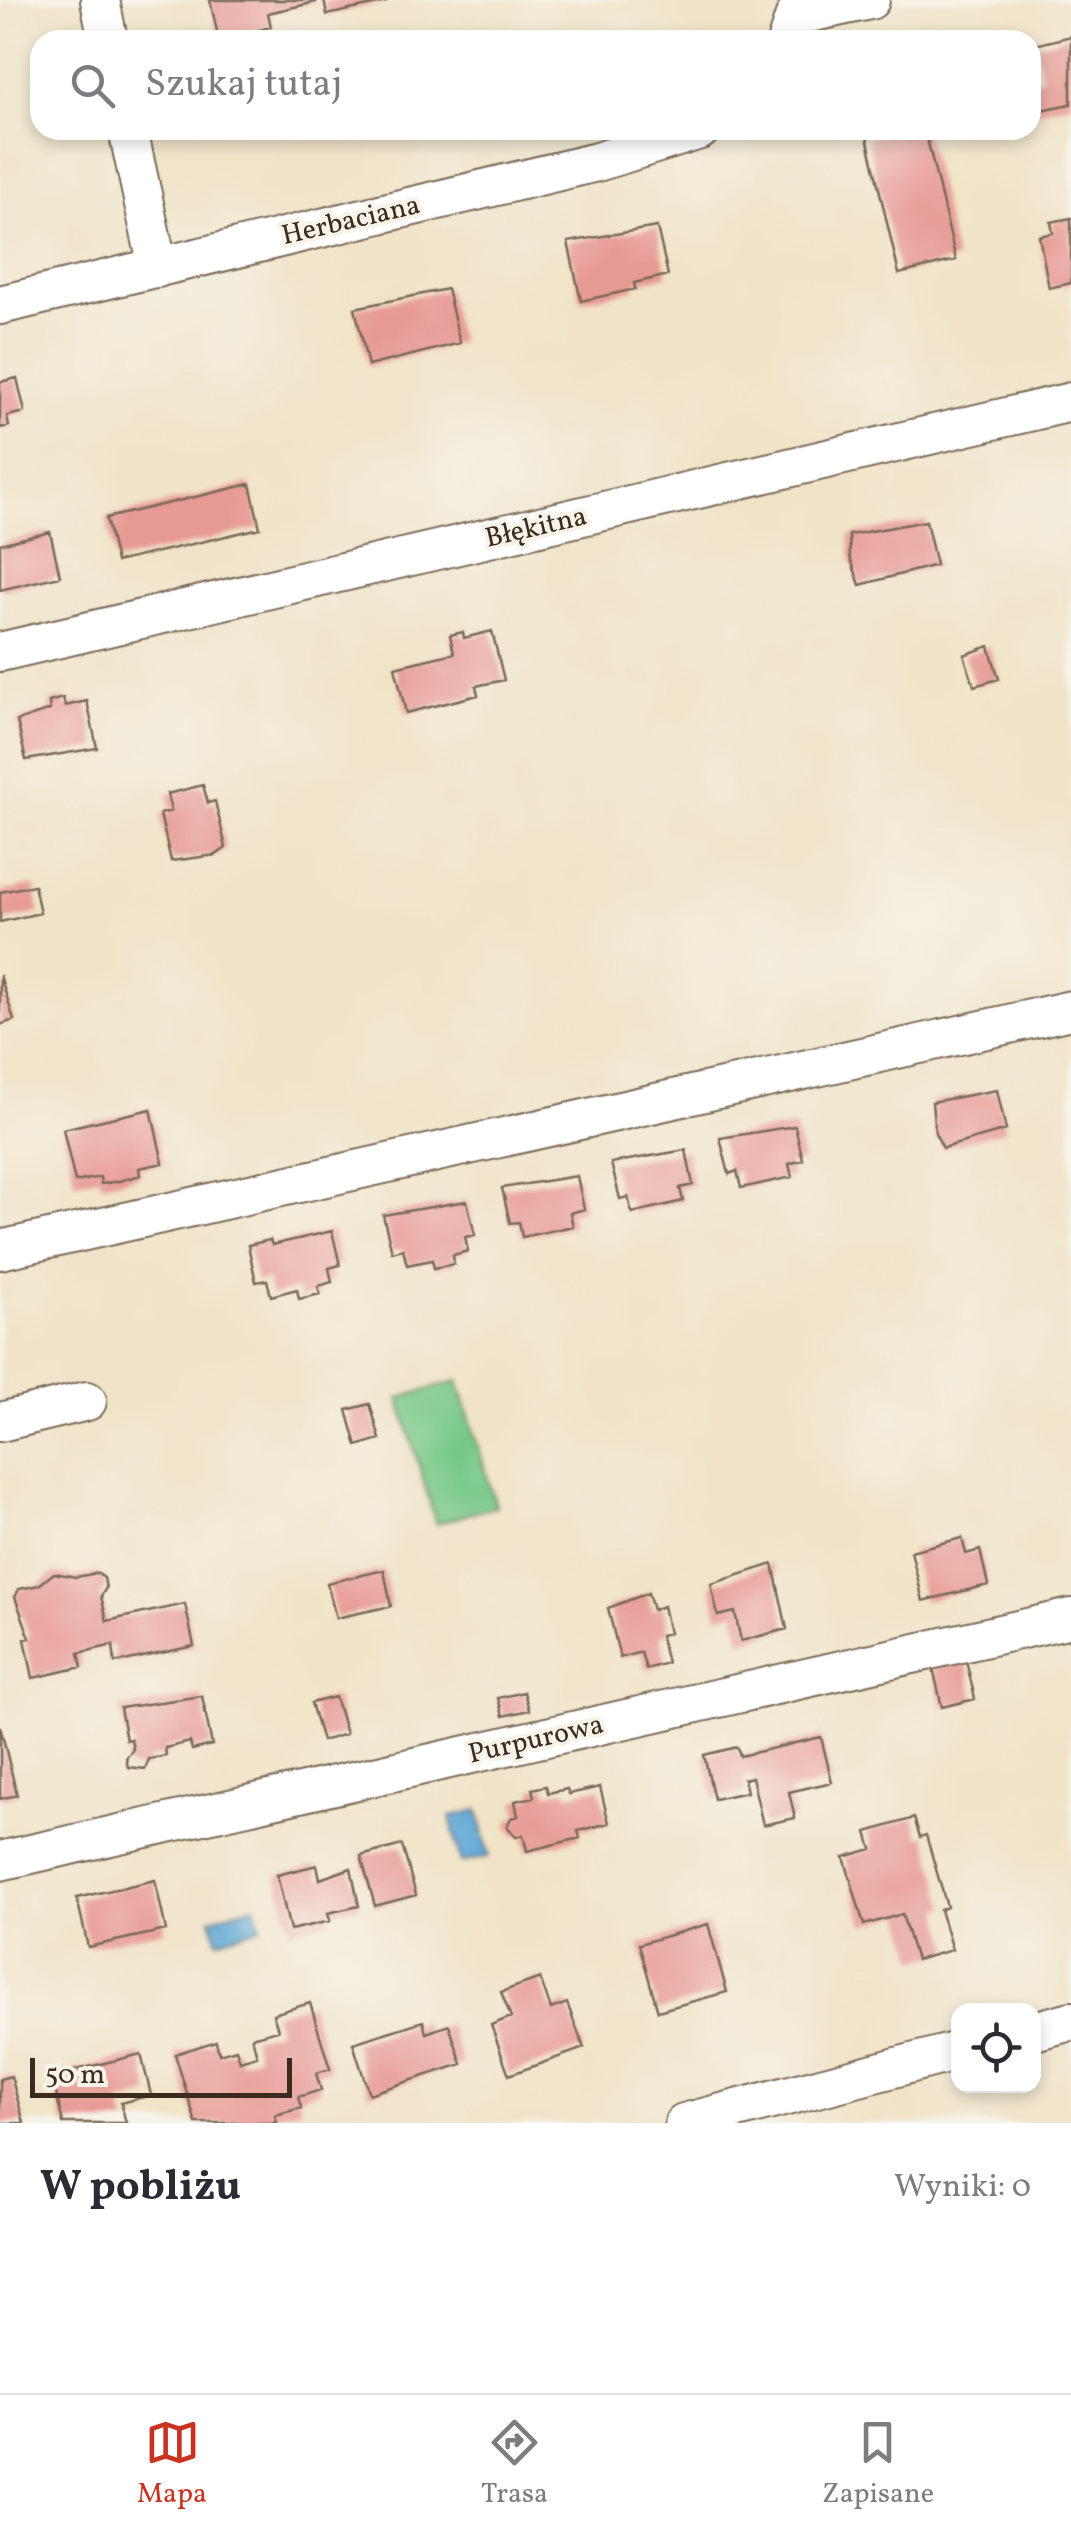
<!DOCTYPE html>
<html lang="pl">
<meta charset="utf-8">
<style>
:root{--surface:#fff;--page:#f7f7f7;--text:#2b2b33;--muted:#7c7c81;--line:#e1e1e2;--accent:#c8321e}
body{margin:0;font-family:Vollkorn,serif;background:var(--page);color:var(--text)}
.controls{position:absolute;right:30px;bottom:30px;display:grid;overflow:hidden;border-radius:20px;box-shadow:0 5px 15px #0003}
.controls button{width:90px;height:90px;display:grid;place-items:center;padding:0;border:0;border-bottom:2px solid var(--line);background:var(--surface);color:var(--text);font:50px sans-serif}
.scale{position:absolute;left:30px;bottom:25px;width:262px;box-sizing:border-box;padding-left:10px;border:5px solid #3b2a1e;border-top:0;font-size:28px;line-height:35px;white-space:nowrap;color:#3b2a1e;-webkit-text-stroke:8px #f7f3e8;paint-order:stroke}
.list{margin:0;padding:0;list-style:none}
h2{display:flex;justify-content:space-between;align-items:center;height:130px;margin:0;padding:0 40px;font-size:42px}
h2 small{font-size:32px;font-weight:400;color:var(--muted)}
.icon{flex:none;width:55px;height:55px;fill:none;stroke:currentColor;stroke-width:2;stroke-linecap:round;stroke-linejoin:round}
.map{position:relative;flex:none;width:1071px;height:2123px;overflow:hidden}
.search{position:absolute;background:var(--surface);box-shadow:0 5px 15px #0003;left:30px;right:30px;top:30px;height:110px;display:flex;align-items:center;gap:25px;box-sizing:border-box;padding:0 35px;border-radius:30px;color:var(--muted);font-size:38px}
.sheet{height:270px;background:var(--surface)}
nav{display:flex;justify-content:space-around;align-items:center;box-sizing:border-box;height:140px;border-top:2px solid var(--line);background:var(--surface);font-size:28px;color:var(--muted)}
nav a{display:grid;justify-items:center;gap:5px}
nav .on{color:var(--accent)}
.map>svg:first-child{display:block}
.green{fill:#76c789;stroke:#587854;stroke-width:2.5}
.water{fill:#5fa8d6;stroke:#4d697a;stroke-width:2.5}
.building{fill:#e79994}
.lines{fill:none;stroke-linecap:round;stroke-linejoin:round}
.minor-casing{stroke:#7a6b59;stroke-width:42}
.minor{stroke:#fff;stroke-width:38}
.labels{text-anchor:middle;dominant-baseline:central;stroke-width:8;stroke-linejoin:round;paint-order:stroke}
.street-label{font-size:28px;fill:#3b2a1e;stroke:#f7f3e8}
</style>
<div class="map">
<svg width="1071" height="2123" viewBox="0 0 1071 2123">
<rect width="100%" height="100%" fill="#f7f3e8"/>
<filter id="ink" filterUnits="userSpaceOnUse"><feTurbulence type="fractalNoise" baseFrequency=".01" numOctaves="2"/><feDisplacementMap in="SourceGraphic" scale="20" xChannelSelector="R" yChannelSelector="G"/><feConvolveMatrix kernelMatrix="1 2 1 2 8 2 1 2 1" color-interpolation-filters="sRGB"/></filter>
<filter id="wash" filterUnits="userSpaceOnUse"><feTurbulence type="fractalNoise" baseFrequency=".0048" numOctaves="4" result="noise"/><feDisplacementMap in="SourceGraphic" scale="40" xChannelSelector="R" yChannelSelector="G"/><feGaussianBlur stdDeviation="2.25" result="paint"/><feColorMatrix in="noise" values="0 0 0 0 0 0 0 0 0 0 0 0 0 0 0 0 0 1.4 0 .05"/><feComposite in="paint" operator="in"/></filter>
<g filter="url(#wash)">
<rect width="100%" height="100%" fill="#f0e3c7"/>
<!-- green -->
<path class="green" d="M458 1381 496 1506 436 1524 399 1398Z"/>
<!-- water -->
<path class="water" d="M478 1810 489 1856 461 1863 450 1817Z
M255 1905 261 1927 217 1940 211 1918Z"/>
<g id="blocks">
<!-- building -->
<path class="building" d="M210 0H316V2L268 13 271 27 219 40Z
M324 0H385L386 2 327 15Z
M1071 36V104L1031 112V80L1042 78 1035 45Z
M899 130H925L956 260 899 274 867 137Z
M1071 218V283L1049 288 1039 236 1053 233 1051 222Z
M657 227 668 275 634 283 635 289 581 301 568 242Z
M447 289 460 343 368 366 355 308Z
M17 378 25 412 7 416 9 426 0 428V382Z
M250 484 260 528 116 562 106 518Z
M926 521 936 565 860 585 850 557 849 535Z
M50 532 60 576 0 590V544Z
M492 631 504 680 476 686 478 695 406 713 395 667 454 653 450 635 463 632 464 638Z
M989 646 999 679 974 686 964 655Z
M63 698 65 706 87 701 97 748 26 760 17 721 50 710 49 702Z
M203 785 208 803 215 801 226 848 216 855 171 861 160 814 171 811 167 794Z
M34 885 40 913 0 922V892Z
M0 975 14 1020 0 1025Z
M997 1090 1006 1130 943 1148 935 1133 932 1102Z
M151 1109 163 1163 139 1168 140 1175 119 1181 101 1184 100 1177 75 1182 63 1129Z
M795 1126 803 1160 789 1164 792 1177 741 1188 737 1171 729 1174 720 1138Z
M686 1150 693 1185 680 1188 683 1201 632 1213 628 1197 620 1199 611 1163Z
M577 1176 584 1209 570 1213 573 1226 522 1237 519 1222 510 1223 502 1188Z
M467 1201 475 1235 465 1237 468 1251 453 1255 454 1264 434 1268 432 1260 407 1265 403 1249 392 1252 383 1215Z
M332 1231 340 1265 329 1268 332 1282 318 1286 320 1294 299 1299 297 1289 271 1296 267 1280 256 1282 248 1245 270 1240 272 1245Z
M370 1404 380 1439 357 1446 347 1410Z
M962 1538 966 1554 980 1550 988 1585 923 1601 911 1551Z
M773 1564 787 1629 741 1641 735 1612 718 1616 711 1584Z
M384 1570 391 1606 336 1618 327 1583Z
M54 1573 76 1577 97 1573 104 1578 106 1588 101 1596 107 1621 185 1604 194 1646 115 1663 113 1645 79 1653 82 1667 33 1678 25 1639 30 1638 15 1597 19 1589 39 1585Z
M648 1593 653 1610 663 1606 669 1633 660 1635 667 1663 646 1669 641 1652 620 1658 608 1608Z
M966 1660 975 1699 942 1707 933 1668Z
M524 1692 529 1710 503 1716 498 1698Z
M202 1696 212 1745 192 1750 190 1742 165 1748 166 1756 149 1759 145 1769 128 1767 126 1758 133 1749 131 1739 126 1740 120 1708Z
M335 1697 346 1734 322 1741 311 1703Z
M0 1726 17 1795 0 1799Z
M821 1737 832 1782 789 1792 795 1818 763 1825 752 1777 744 1779 747 1792 714 1799 704 1755 737 1747 740 1756Z
M546 1786 548 1793 567 1789 569 1794 600 1787 609 1823 578 1831 580 1838 527 1851 523 1835 516 1837 507 1826 511 1818 518 1816 515 1801 534 1797 532 1789Z
M914 1818 920 1837 926 1835 947 1907 940 1910 952 1950 916 1960 902 1914 864 1925 844 1857 872 1849 867 1832Z
M402 1845 416 1895 375 1906 361 1856Z
M317 1865 320 1879 351 1868 359 1906 328 1913 330 1921 290 1930 277 1875Z
M155 1880 166 1930 88 1947 77 1898Z
M708 1924 727 1992 658 2011 639 1944Z
M540 1978 551 2009 567 2003 584 2048 509 2075 491 2025 511 2017 501 1992Z
M310 2003 330 2069 316 2073 321 2090 298 2097 301 2108 275 2115 277 2123H196L175 2054 216 2041 219 2054 236 2049 240 2061 257 2056 252 2037 278 2030 273 2014Z
M423 2021 426 2033 449 2025 462 2064 369 2094 353 2043Z
M141 2054 151 2095 121 2103 126 2123H63L52 2076Z
M11 2076 24 2123H0V2079Z"/>
</g>
</g>
<g filter="url(#ink)">
<use href="#blocks" fill-opacity="0" stroke="#7a6b59" stroke-width="2.5"/>
<g class="lines">
<!-- minor casing -->
<g class="minor-casing">
<path id="minor" d="M100 0 108 40
M787 40 795 16 870 0
M128 130 158 268
M0 305 597 162 700 130
M0 652 1071 402
M0 1250 1071 1010
M0 1422 87 1401
M0 1861 1071 1618
M1034 2031 1071 2021
M684 2123 958 2051"/>
</g>
<!-- minor -->
<use href="#minor" class="minor"/>
</g>
</g>
<g class="labels">
<!-- street labels -->
<g class="street-label">
<text transform="translate(351 221) rotate(-13)">Herbaciana</text>
<text transform="translate(536 528) rotate(-13)">Błękitna</text>
<text transform="translate(536 1740) rotate(-13)">Purpurowa</text>
</g>
</g>
</svg>
<div class="controls">
<button><svg class="icon" aria-label="locate" viewBox="0 0 24 24"><circle cx="12" cy="12" r="6"/><path d="M12 2v4M12 18v4M2 12h4M18 12h4"/></svg></button>
</div>
<div class="scale">50 m</div>
<div class="search"><svg class="icon" aria-label="search" viewBox="0 0 24 24"><circle cx="10" cy="10" r="6"/><path d="M15 15l6 6"/></svg>Szukaj tutaj</div>
</div>
<section class="sheet">
<h2>W pobliżu<small>Wyniki: 0</small></h2>
<ul class="list">
</ul>
</section>
<nav>
<a class="on"><svg class="icon" aria-label="map" viewBox="0 0 24 24"><path d="M3 6l6-2 6 2 6-2v14l-6 2-6-2-6 2zM9 4v14M15 6v14"/></svg>Mapa</a>
<a><svg class="icon" aria-label="directions" viewBox="0 0 24 24"><path d="M12 3l9 9-9 9-9-9zM9 14v-3h6M13 9l2 2-2 2"/></svg>Trasa</a>
<a><svg class="icon" aria-label="saved" viewBox="0 0 24 24"><path d="M7 4h10v16l-5-4-5 4z"/></svg>Zapisane</a>
</nav>
